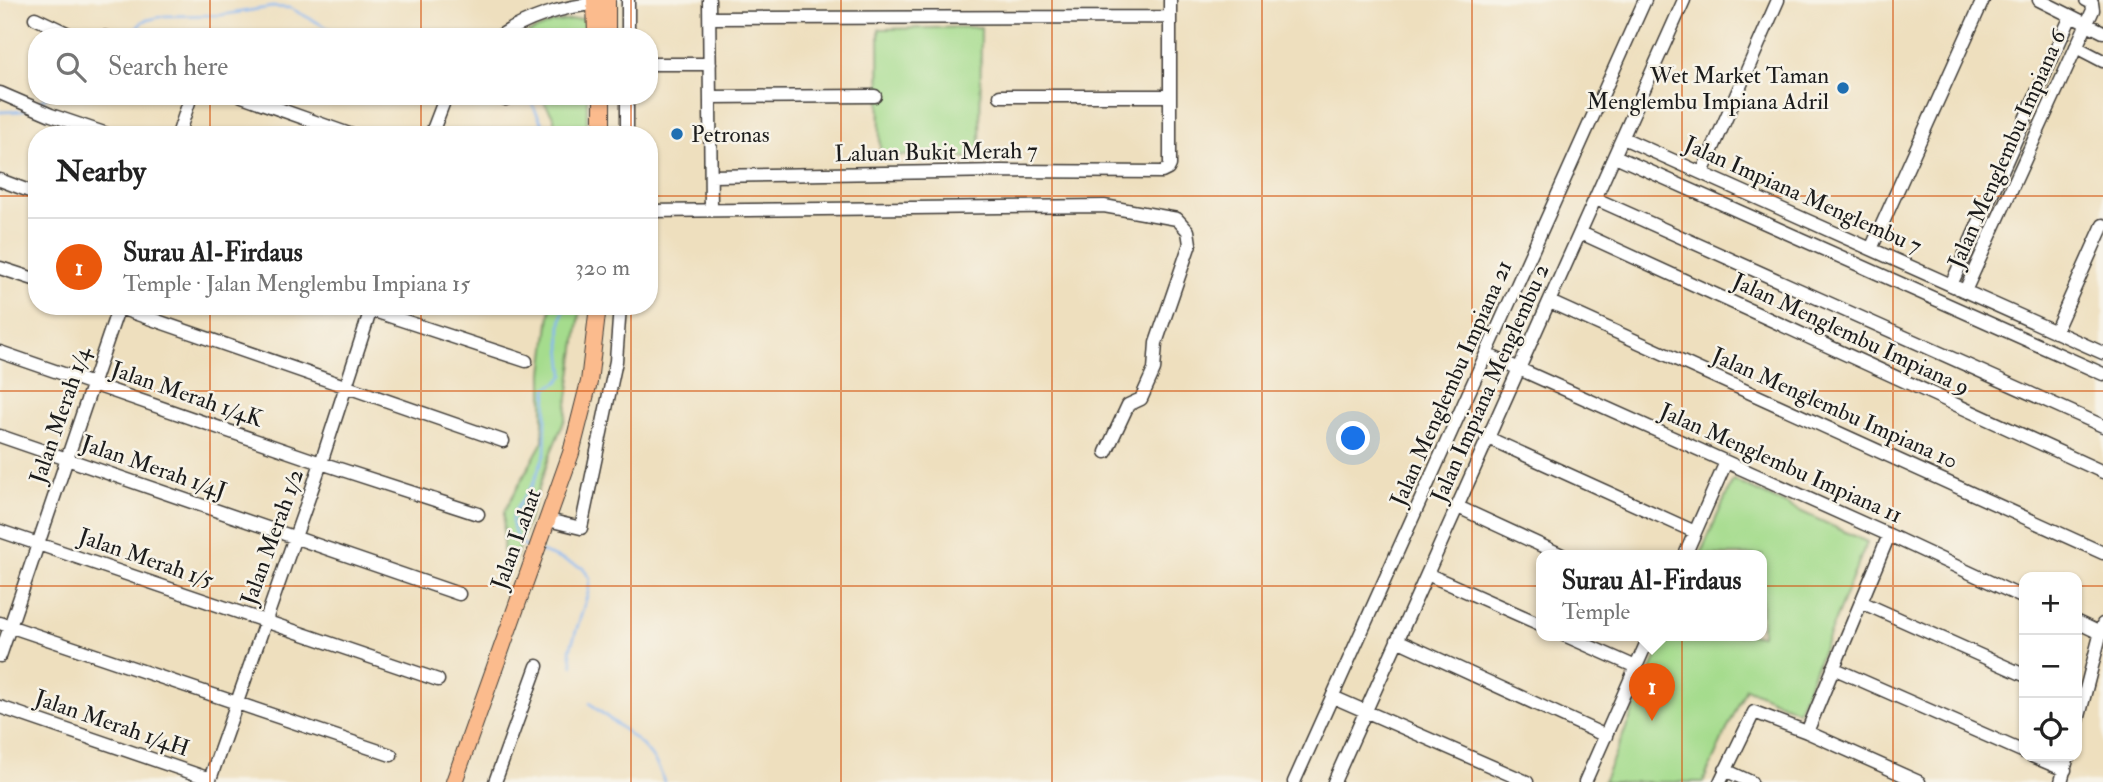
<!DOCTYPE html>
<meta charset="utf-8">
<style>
:root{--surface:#fff;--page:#f6f6f6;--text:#222;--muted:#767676;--line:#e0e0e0;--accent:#ea580c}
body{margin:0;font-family:"IM FELL Double Pica",serif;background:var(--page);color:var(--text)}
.controls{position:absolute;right:21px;bottom:21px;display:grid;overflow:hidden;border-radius:14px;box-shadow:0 2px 5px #0004}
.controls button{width:63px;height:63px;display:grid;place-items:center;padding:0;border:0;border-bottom:2px solid var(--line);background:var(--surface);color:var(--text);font:35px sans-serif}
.you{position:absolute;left:1354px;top:439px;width:24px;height:24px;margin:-18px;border:5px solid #fff;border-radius:50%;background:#1a73e8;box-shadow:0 0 0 10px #1a73e833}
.badge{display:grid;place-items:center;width:46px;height:46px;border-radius:50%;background:var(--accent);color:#fff;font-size:23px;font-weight:700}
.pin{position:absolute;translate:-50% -58px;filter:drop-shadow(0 2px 4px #0008)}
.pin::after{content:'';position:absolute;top:37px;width:24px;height:21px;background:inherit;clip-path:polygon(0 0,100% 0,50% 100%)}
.popup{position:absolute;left:1536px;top:550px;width:231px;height:91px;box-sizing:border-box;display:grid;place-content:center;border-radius:14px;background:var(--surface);filter:drop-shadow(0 2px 5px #0005);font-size:23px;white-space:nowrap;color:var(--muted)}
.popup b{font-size:26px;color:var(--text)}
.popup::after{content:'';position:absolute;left:50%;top:100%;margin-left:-14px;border:14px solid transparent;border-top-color:var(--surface)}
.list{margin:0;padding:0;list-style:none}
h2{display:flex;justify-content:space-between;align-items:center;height:91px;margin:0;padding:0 28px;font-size:30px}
h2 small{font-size:23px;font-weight:400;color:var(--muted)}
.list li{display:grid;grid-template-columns:46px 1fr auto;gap:21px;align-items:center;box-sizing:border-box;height:98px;padding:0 28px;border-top:2px solid var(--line)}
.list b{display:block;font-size:26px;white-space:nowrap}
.list p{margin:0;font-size:23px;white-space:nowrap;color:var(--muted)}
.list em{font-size:23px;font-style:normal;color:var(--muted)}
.icon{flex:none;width:38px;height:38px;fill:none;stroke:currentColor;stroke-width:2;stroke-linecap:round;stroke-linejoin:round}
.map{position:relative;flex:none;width:2103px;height:782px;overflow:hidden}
.search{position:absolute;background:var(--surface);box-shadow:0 2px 5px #0004;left:28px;top:28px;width:630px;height:77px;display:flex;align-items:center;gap:18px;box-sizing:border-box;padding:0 24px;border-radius:28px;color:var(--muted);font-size:26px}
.panel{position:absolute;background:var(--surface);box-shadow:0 2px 5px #0004;left:28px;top:126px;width:630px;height:189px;border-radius:28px}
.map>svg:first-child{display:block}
.green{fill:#a5dc8d;stroke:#607c54;stroke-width:2}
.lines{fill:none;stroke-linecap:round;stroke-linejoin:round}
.stream{stroke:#86b6f1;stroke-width:2.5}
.minor-casing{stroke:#3c3934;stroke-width:15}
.major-casing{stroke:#3c3934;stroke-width:18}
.minor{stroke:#fff;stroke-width:12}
.major{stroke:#fbbb8d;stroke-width:16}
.grid{fill:none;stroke:#d4530e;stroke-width:2;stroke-opacity:0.55}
.poi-dot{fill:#1f6fb2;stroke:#f7f3e8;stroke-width:2.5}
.labels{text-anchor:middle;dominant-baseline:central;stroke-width:5;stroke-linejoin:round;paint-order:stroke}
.poi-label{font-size:23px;fill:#1c1c1c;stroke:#f7f3e8;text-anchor:end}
.street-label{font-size:23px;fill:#1c1c1c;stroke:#f7f3e8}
</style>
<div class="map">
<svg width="2103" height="782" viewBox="0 0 2103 782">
<rect width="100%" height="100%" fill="#f7f3e8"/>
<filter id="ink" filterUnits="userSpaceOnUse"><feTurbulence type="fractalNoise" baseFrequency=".0143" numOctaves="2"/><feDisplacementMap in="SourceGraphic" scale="14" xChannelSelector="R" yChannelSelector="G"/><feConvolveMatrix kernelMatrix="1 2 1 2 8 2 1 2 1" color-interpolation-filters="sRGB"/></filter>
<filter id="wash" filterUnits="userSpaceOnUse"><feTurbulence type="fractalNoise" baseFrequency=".00686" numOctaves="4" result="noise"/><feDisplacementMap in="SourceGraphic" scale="28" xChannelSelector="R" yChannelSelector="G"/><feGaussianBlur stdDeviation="1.57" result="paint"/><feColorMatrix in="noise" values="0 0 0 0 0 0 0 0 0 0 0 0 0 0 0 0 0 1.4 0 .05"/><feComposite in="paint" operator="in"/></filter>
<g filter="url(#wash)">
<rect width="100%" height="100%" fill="#eedfbe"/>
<!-- green -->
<path class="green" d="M587 18V37H519L552 23Z
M981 27 980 158 880 155 879 29Z
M540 96H587V135H554V117Z
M551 306H581L565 419 551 452 515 559 503 558 504 512 543 441V373Z
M1733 480 1867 542 1798 711 1746 688 1703 782H1603L1666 635H1762V555H1700Z"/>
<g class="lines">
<!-- stream -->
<path class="stream" d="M129 37 143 21 164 16 221 15 273 7 290 8 345 37
M528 96 548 135
M36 104 48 96
M0 112 23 111 27 109
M532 549 526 547 516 537 512 521 516 509 533 484 545 453 547 388 558 382 564 375C562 353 557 327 565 306
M542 552 583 568 590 579 588 593 570 650 573 666
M590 703C617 728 654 744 664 782"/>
</g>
</g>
<g filter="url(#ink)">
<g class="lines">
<!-- minor casing -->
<g class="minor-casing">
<path id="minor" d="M709 0 711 210
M2039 0 2103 32
M35 18 75 37
M710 18 1170 17
M88 37H106
M498 37C526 19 562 6 595 4
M628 37V0
M2076 47 2103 61
M649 64H710
M0 93 51 115 110 135
M242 96 352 135
M498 96 506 99
M1000 96H1170
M710 97 875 96
M178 135 191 96
M431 135 446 96
M627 135V96
M1623 138 2103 353
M1615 156 2103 374
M1702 173 1778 0
M711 176 1001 171 1162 172 1168 169 1170 165V0
M0 180 37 194
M1596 199 2103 426
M649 211 1104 206 1177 219 1188 231 1190 244 1156 343 1154 370 1141 399 1128 405 1106 452
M1581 233 2103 472
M1871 249 1983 0
M0 268 37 280
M1951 285 2071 16
M1965 291 2093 10 2092 3 2086 0
M1550 302 2103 553
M114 306 503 441
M359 306 526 361
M2055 332 2103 225
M0 352 321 463 478 514
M1486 354 1889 535 2024 598
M0 436 459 594
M1488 438 1695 532
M1458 507 1562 555
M548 520 581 528 616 361 620 306
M0 531 438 680
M1685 555 1726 462
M1427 574 1542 625
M1861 602 2024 675
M2077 622 2100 633
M0 623 391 755
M1564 635 1636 667
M1397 640 1606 736
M0 656 119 306
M1833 668 2024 752
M1333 697 1527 782
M0 707 210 779
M2077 724 2103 624
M1807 732 1889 535
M2032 756 2065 770
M1725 770 1751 782
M209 782 321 463 372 306
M495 782 537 666
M1294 782 1645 0
M1334 782 1684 0
M1585 782 1650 635
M1720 782 1754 712 1807 732 1919 782
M2061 782 2068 756"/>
</g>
<!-- major casing -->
<g class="major-casing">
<path id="major" d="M595 0 596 37
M607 0V37
M602 135V96
M454 782 571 453 589 382 598 306"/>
</g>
<!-- minor -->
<use href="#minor" class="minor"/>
<!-- major -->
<use href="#major" class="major"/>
</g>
</g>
<!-- grid -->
<path class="grid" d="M210 0V37M421 0V37M631 0V37M841 0V782M1052 0V782M1262 0V782M1472 0V782M1682 0V782M1893 0V782M210 96V135M421 96V135M631 96V135M0 196H37M649 196H2103M210 306V782M421 306V782M631 306V782M0 391H2103M0 586H2024M2077 586H2103"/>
<!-- markers -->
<g class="poi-dot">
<circle cx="1843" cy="88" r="7"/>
<circle cx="677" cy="134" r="7"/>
</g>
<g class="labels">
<!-- poi labels -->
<g class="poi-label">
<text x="1829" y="75">Wet Market Taman<tspan x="1829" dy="26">Menglembu Impiana Adril</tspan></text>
<text x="691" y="134" text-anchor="start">Petronas</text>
</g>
<!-- street labels -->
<g class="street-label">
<text transform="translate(2007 149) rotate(-66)">Jalan Menglembu Impiana 6</text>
<text transform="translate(936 152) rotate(-1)">Laluan Bukit Merah 7</text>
<text transform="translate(1803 195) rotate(24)">Jalan Impiana Menglembu 7</text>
<text transform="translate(1851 334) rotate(25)">Jalan Menglembu Impiana 9</text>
<text transform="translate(1451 383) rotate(-66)">Jalan Menglembu Impiana 21</text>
<text transform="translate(1490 383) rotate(-66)">Jalan Impiana Menglembu 2</text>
<text transform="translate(187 394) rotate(19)">Jalan Merah 1/4K</text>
<text transform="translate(1835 408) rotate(24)">Jalan Menglembu Impiana 10</text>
<text transform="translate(60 415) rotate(-71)">Jalan Merah 1/4</text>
<text transform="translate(1781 463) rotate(24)">Jalan Menglembu Impiana 11</text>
<text transform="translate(154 467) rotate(19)">Jalan Merah 1/4J</text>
<text transform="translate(272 537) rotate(-70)">Jalan Merah 1/2</text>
<text transform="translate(516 539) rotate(-70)">Jalan Lahat</text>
<text transform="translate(146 558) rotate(19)">Jalan Merah 1/5</text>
<text transform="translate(112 723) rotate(19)">Jalan Merah 1/4H</text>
</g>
</g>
</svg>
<div class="controls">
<button>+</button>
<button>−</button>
<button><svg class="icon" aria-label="locate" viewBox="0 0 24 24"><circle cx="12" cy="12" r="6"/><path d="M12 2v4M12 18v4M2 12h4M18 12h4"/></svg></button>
</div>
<div class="you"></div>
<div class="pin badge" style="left:1652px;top:721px">1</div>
<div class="popup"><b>Surau Al-Firdaus</b>Temple</div>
<div class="search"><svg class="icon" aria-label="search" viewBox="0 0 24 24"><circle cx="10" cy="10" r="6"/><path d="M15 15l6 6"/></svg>Search here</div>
<section class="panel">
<h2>Nearby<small></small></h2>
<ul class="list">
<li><span class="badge">1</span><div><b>Surau Al-Firdaus</b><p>Temple · Jalan Menglembu Impiana 15</p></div><em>320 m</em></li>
</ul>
</section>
</div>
